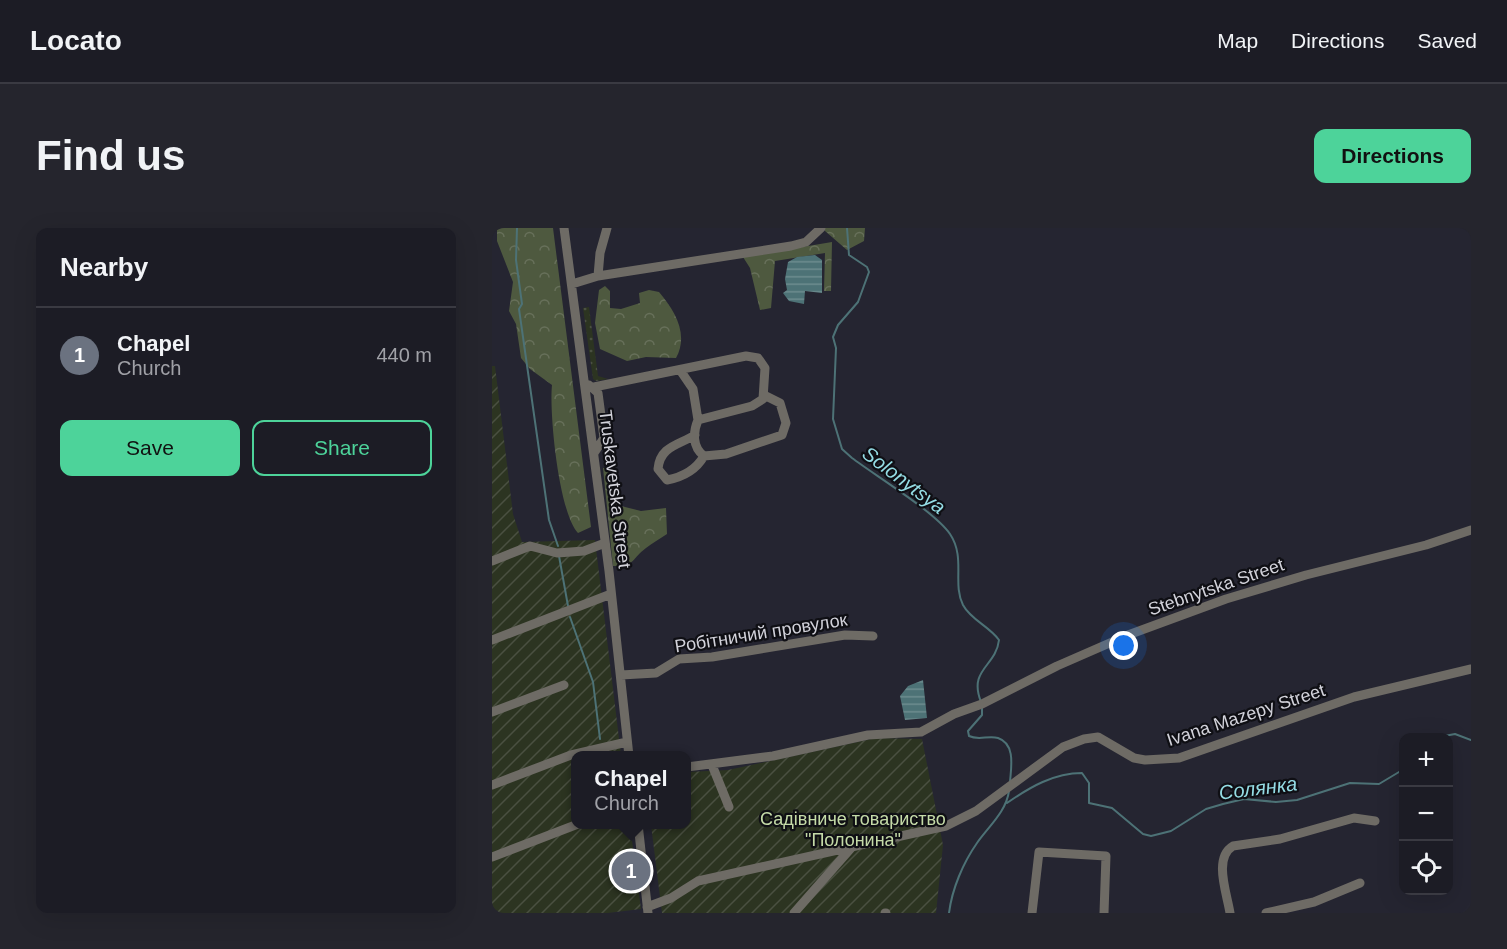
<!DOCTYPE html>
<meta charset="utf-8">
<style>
:root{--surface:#1c1c25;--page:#25252d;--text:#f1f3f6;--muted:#a0a1a7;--line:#3a3a42;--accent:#4dd39a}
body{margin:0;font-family:Helvetica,sans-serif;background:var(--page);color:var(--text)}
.controls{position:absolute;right:18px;bottom:18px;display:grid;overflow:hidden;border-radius:12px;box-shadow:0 6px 24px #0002}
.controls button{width:54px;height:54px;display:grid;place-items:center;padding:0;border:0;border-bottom:2px solid var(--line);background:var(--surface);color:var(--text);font:30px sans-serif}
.you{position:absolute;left:632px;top:418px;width:21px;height:21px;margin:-15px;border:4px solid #fff;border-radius:50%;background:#1a73e8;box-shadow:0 0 0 9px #1a73e833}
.badge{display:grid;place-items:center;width:39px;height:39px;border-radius:50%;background:var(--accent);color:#fff;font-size:20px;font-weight:700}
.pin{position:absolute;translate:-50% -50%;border:3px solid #fff;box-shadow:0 2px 6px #0006}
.popup{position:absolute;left:79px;top:523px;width:120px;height:78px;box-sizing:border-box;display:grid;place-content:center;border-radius:12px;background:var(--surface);filter:drop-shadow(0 2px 4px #0005);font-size:20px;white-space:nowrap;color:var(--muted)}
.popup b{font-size:22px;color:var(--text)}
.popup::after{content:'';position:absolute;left:50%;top:100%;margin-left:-12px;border:12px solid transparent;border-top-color:var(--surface)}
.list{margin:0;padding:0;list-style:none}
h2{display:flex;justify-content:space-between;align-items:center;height:78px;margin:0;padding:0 24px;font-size:26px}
h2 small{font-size:20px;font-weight:400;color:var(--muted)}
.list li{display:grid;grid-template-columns:39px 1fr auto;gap:18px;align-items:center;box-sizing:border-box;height:96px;padding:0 24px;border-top:2px solid var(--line)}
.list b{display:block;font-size:22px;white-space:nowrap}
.list p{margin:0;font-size:20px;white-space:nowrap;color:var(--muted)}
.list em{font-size:20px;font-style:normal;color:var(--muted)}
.actions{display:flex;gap:12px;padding:18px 24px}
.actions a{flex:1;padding:14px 0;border:2px solid var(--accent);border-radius:12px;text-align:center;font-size:21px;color:var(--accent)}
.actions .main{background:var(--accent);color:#111}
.icon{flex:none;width:33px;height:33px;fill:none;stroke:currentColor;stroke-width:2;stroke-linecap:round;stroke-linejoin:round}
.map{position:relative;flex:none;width:979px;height:685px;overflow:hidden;border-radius:12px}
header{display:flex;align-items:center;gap:36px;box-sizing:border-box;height:84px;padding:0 30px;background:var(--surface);border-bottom:2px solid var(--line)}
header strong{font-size:28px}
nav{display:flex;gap:33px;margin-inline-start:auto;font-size:21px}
.intro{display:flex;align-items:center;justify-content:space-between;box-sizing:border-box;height:144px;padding:0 36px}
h1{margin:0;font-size:42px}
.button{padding:15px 27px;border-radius:12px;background:var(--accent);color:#111;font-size:21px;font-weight:700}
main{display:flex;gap:36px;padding:0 36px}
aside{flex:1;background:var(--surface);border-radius:12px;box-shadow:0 6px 24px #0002}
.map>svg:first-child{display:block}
.grass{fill:url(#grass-dots)}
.forest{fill:url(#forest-crowns)}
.garden{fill:url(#garden-furrows)}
.water{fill:url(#water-rules)}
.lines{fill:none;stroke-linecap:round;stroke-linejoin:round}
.stream{stroke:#4d7276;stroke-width:2}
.minor{stroke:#6e6b65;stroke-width:9}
.labels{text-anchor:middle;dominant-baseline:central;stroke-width:4.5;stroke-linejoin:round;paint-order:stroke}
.street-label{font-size:18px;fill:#d2d2da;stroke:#0f0f14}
.park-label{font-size:18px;fill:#c5dba8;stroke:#0f0f14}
.water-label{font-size:20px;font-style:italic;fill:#94dce4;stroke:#0f0f14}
</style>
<header>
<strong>Locato</strong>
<nav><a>Map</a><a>Directions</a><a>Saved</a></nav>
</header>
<div class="intro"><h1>Find us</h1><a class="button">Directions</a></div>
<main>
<aside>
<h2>Nearby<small></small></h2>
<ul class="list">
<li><span class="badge" style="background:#6b7280">1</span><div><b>Chapel</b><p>Church</p></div><em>440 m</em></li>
</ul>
<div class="actions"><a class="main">Save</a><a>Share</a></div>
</aside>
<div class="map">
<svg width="979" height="685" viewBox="0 0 979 685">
<defs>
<pattern id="grass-dots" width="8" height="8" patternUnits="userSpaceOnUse" patternTransform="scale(1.5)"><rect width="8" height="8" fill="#2c3421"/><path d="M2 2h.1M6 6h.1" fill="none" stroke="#4a5041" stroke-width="1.8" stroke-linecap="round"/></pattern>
<pattern id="forest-crowns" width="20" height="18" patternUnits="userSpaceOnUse" patternTransform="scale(1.5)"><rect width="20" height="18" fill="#4e593f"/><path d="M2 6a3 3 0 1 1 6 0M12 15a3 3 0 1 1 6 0" fill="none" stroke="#67705a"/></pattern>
<pattern id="garden-furrows" width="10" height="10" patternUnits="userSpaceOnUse" patternTransform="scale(1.5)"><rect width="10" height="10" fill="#2c3421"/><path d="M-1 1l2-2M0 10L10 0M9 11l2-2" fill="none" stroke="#4a5041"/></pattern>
<pattern id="water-rules" width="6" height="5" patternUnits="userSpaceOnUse" patternTransform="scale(1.5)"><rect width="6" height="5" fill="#4d7276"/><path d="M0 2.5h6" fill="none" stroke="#6e8c8f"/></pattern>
</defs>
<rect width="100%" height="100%" fill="#252531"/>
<!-- grass -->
<path class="grass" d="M97 79 106 148 116 151 104 153 101 151 91 80Z"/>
<!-- forest -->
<path class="forest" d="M5 0H61L99 299 86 305C67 285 57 186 60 157L38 141 29 130 24 96 17 83 21 54 5 13Z
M333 0H373L372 13 355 22 333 3Z
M340 14 339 63H332L333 25 283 33 279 80 268 82 258 40 251 29Z
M113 58 118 63V80L129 81 148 75 147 65 157 62 167 64C183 83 197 106 184 130L154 129 135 133 108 121 103 95 107 62Z
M117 239 125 277 149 283 174 280 175 306C168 311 160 315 154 320 139 331 143 339 121 338L111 240Z"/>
<!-- garden -->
<path class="garden" d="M0 138H3L21 286 30 314 103 312 129 527 84 528V596L138 597 149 681 116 685H0Z
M384 510 430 511 451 617 444 685H170L159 597 195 596V544L236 542Z"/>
<!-- water -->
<path class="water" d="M323 27 330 32V65L313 63 312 76 297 73 291 65 295 62 293 51 296 34 305 29Z
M431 452 435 490 413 492 408 468 416 458Z"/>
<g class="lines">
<!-- stream -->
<path class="stream" d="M25 0 24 32 30 76 27 81 57 292 66 318
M355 0 357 27 375 39 377 44 366 74 346 97 341 109 344 120 341 191 350 221 360 230C384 248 443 284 458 306 474 330 460 355 471 377 479 392 497 398 507 412 504 439 476 441 489 474
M67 328 76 378
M78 389 101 454 108 511
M490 479V487L476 503 477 508C487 513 496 507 506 510 524 516 519 540 518 554
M947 509 963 506 979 512
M515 575C538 559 562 545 590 545L597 555V575L620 580 651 606 659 608 679 603 714 581 731 576 752 571 784 574 805 572 858 555 887 556 912 541
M457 685C460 661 471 635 485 615 497 598 514 584 517 563"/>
<!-- minor -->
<path class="minor" d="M72 0 117 343 137 528
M106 48 108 25 115 0
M80 56 106 48 299 18 314 14 329 0
M188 142 201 161 206 192
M97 157 106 165 112 210 102 225
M102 159 254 128 266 130 273 140 271 171 260 178 206 192C201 204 200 219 212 228L234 226 290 207 294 195 288 175 272 167
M203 207C187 217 168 218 166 241L175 252C191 249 204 242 212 228
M0 333 38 318 65 325 92 323 113 315
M0 412 119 366
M129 447 164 445 187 431 220 429 353 407 381 408
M0 484 72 457
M220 537 237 579
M195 539 281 528 376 507 429 504 462 486 490 476 565 438 636 407 734 371 814 347 934 317 979 302
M0 557 79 527 135 514
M146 596 156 685
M0 629 86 596
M155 679 179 670 206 653 454 598 484 583 571 519 592 511 606 509 642 530 653 532 687 530 862 469 979 441
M302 685 360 619
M393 685H394
M540 685 547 624 614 628 612 685
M738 685C735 665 721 630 741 618L788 611 862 590 883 593
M774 685 822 674 868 655"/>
</g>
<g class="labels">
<!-- street labels -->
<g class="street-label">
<text transform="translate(123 261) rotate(83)">Truskavetska Street</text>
<text transform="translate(724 359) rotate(-19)">Stebnytska Street</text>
<text transform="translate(269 405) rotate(-9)">Робітничий провулок</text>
<text transform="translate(754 487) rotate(-18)">Ivana Mazepy Street</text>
</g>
<!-- park labels -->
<g class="park-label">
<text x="361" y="591">Садівниче товариство<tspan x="361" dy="21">"Полонина"</tspan></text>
</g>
<!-- water labels -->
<g class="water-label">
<text transform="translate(412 252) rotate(37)">Solonytsya</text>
<text transform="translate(766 560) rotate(-7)">Солянка</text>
</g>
</g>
</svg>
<div class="controls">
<button>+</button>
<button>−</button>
<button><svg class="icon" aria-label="locate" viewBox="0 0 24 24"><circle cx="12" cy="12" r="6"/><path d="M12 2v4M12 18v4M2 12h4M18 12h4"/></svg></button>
</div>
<div class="you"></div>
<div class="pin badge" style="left:139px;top:643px;background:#6b7280">1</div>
<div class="popup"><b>Chapel</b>Church</div>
</div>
</main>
